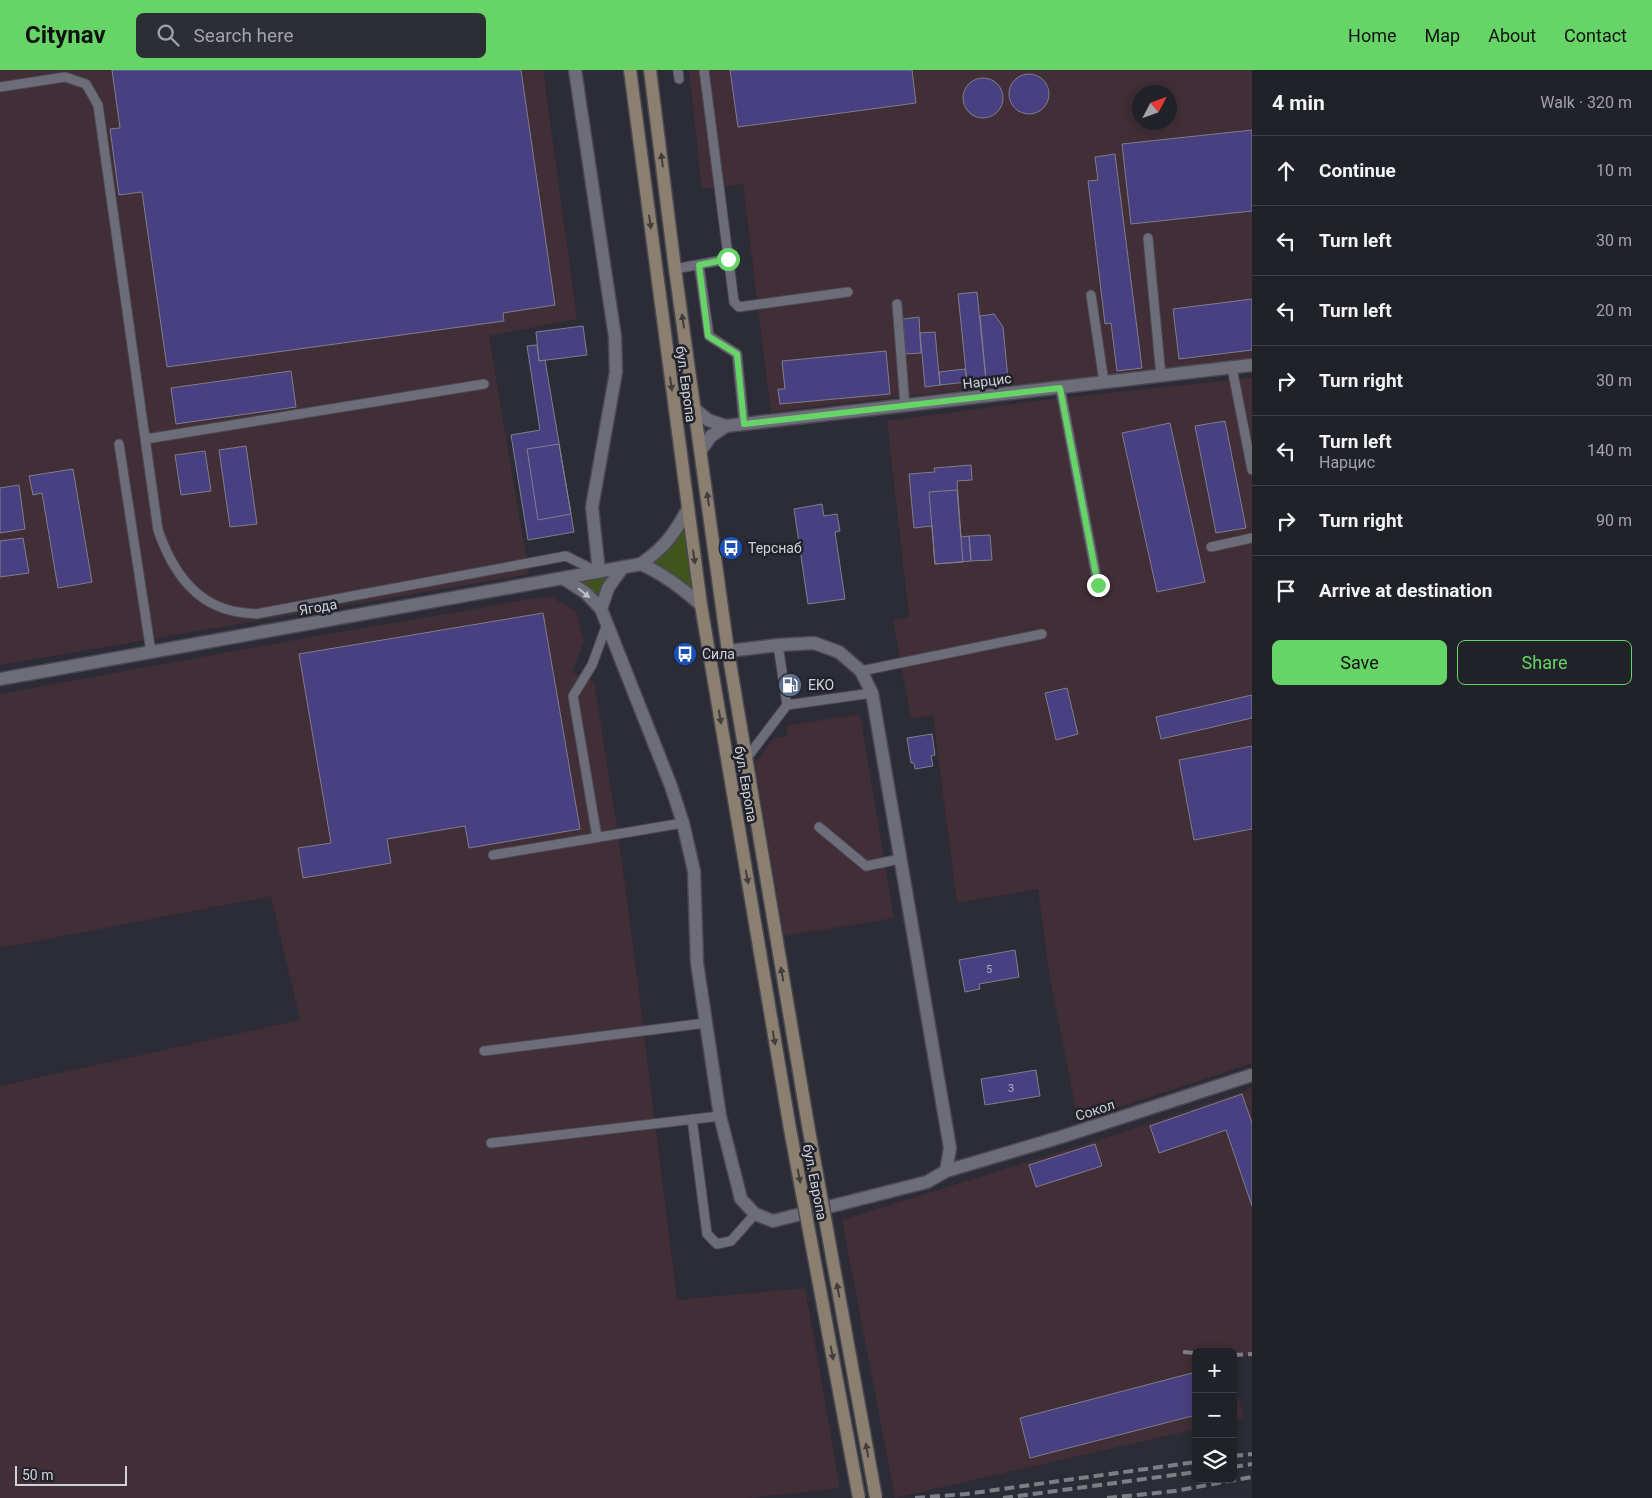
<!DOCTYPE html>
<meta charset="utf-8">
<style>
:root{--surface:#212128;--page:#2d2e34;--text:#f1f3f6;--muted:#a2a3a8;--line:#3e3e45;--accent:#66d467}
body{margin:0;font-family:Roboto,sans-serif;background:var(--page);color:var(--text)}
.controls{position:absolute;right:15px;bottom:15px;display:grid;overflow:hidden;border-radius:8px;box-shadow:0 2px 12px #0003}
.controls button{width:45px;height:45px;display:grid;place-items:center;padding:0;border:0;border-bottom:1px solid var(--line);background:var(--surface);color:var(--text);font:25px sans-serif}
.compass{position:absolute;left:1132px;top:15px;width:45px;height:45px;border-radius:50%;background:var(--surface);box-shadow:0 2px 12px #0003;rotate:49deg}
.scale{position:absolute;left:15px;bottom:12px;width:112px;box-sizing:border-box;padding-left:5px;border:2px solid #d1d1d8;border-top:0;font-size:14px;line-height:18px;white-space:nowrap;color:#d1d1d8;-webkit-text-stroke:4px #22222c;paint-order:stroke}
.stop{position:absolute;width:15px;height:15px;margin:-11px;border:4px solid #66d467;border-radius:50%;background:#fff}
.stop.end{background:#66d467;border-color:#fff;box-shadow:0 1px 5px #0008}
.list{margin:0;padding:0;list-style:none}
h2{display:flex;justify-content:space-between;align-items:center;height:65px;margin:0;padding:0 20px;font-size:21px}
h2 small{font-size:16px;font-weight:400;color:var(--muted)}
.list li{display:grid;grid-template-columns:32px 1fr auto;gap:15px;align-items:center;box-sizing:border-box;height:70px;padding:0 20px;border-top:1px solid var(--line)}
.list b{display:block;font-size:19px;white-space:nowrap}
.list p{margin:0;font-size:16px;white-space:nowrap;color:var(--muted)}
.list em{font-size:16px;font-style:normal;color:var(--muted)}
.actions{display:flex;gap:10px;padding:15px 20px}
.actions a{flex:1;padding:11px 0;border:1px solid var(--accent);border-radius:8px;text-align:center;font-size:18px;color:var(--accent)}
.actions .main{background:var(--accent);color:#111}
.icon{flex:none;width:28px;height:28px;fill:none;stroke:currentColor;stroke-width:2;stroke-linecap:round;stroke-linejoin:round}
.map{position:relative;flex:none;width:1252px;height:1428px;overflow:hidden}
header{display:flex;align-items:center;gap:30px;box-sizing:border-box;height:70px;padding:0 25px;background:var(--accent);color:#111}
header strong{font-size:24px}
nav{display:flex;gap:28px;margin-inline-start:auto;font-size:18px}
.search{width:350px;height:45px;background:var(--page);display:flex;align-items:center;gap:12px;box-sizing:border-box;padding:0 18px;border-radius:8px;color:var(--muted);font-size:19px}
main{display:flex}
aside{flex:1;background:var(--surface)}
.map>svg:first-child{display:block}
.industrial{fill:#412e36;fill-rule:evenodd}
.green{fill:#41541c}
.building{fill:#494081;stroke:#7f7e8b}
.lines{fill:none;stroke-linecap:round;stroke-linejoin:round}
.service-casing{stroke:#4a4952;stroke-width:11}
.minor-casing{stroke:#4a4952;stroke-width:15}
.secondary-casing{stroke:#4a4952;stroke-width:15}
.service{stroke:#6d6d7a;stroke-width:9}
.minor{stroke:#6d6d7a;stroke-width:12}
.secondary{stroke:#8b8070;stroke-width:12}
.rail{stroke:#7e7e86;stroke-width:4;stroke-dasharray:10 5;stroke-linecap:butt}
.secondary-bridge-casing{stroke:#4a4952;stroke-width:15;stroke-linecap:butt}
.secondary-bridge{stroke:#8b8070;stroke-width:12}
.oneway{fill:#423e40}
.oneway2{fill:#bdbdc5}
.route{stroke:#66d467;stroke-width:6}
.labels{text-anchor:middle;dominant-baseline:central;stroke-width:5;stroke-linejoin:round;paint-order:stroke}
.number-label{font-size:11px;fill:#afadc2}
.street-label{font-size:14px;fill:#d1d1d8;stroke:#22222c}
.poi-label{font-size:14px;fill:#d1d1d8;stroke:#22222c;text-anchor:start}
</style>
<header>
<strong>Citynav</strong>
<div class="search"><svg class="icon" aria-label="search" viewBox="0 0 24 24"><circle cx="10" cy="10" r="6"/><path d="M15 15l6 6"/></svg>Search here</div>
<nav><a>Home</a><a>Map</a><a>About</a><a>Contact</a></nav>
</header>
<main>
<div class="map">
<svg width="1252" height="1428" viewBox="0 0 1252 1428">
<rect width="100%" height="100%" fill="#2c2c36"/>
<!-- industrial -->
<path class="industrial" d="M0 0H543L577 249 489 266 529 504 0 595Z
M689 0H1252V287L1103 306 905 326 771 342 743 114 702 119ZM1140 22H1170V52H1140Z
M1252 308V993L1078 1051 1049 902 1038 819 957 833 933 645 911 649 893 550 909 547 887 351 1052 329Z
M549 526 576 541 584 571 572 602 594 612 618 764 635 890 677 1230 805 1218 840 1418 748 1428H0V1016L300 950 271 826 0 878V624L311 567Z
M860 644 894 848 784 866 755 693 774 668 788 666 786 656Z
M1252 1018V1285L1233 1286V1282H1196V1359L895 1428 842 1150 1108 1067Z
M1233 1309 1244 1347 1233 1350Z"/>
<!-- green -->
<path class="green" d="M688 439 701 535 641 494Z
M623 497 601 539 565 509Z"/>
<!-- building -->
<path class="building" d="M112 0H521L555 235 503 243 504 251 167 297 142 122 119 125 110 59 120 58Z
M730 0H912L916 33 738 57Z
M1009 24a20 20 0 1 1 40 0a20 20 0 1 1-40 0Z
M963 28a20 20 0 1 1 40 0a20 20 0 1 1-40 0Z
M1252 60V141L1131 154 1122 74Z
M1115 84 1142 298 1117 301 1111 253 1105 254 1088 111 1098 110 1095 87Z
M977 222 986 310 967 312 958 224Z
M1252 229V280L1179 289 1173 239Z
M994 244 1003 257 1008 309 986 310 980 246Z
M919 247 921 283 906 284 903 249Z
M583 256 587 285 539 291 536 262Z
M935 262 940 315 925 317 920 263Z
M537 275 539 291 545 290 574 462 528 470 511 365 540 360 527 276Z
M886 281 890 324 780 334 778 319H785L782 291Z
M965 299 967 312 940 315 939 302Z
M291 301 296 337 176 354 171 318Z
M1225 351 1246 458 1216 463 1195 356Z
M1170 353 1205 512 1157 522 1122 363Z
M559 374 571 444 538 450 527 379Z
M246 376 257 454 230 457 219 380Z
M205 381 211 421 181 425 175 385Z
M971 395 972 410 957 411 961 467 969 466 971 491 935 494 932 456 914 458 909 404 935 402 934 398Z
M73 399 92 512 58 518 42 423 33 425 29 406Z
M19 415 25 459 0 463V418Z
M957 420 963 492 935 494 929 422Z
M822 434 824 446 837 444 840 461 835 462 845 529 808 534 794 439Z
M990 465 992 490 971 491 969 466Z
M23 468 29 503 0 507V471Z
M543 543 580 759 469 778 465 756 387 769 391 793 303 808 298 778 331 773 299 584Z
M1067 618 1078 664 1056 670 1045 623Z
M1252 625V648L1161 669 1156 647Z
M932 664 935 685 931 686 933 696 915 699 914 693H911L907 668Z
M1252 676V759L1194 770 1179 690Z
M1015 880 1019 907 979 914 980 919 965 922 959 890Z
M1036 1000 1040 1026 985 1035 981 1009Z
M1242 1024 1252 1053V1136L1226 1060 1159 1083 1150 1056Z
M1095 1074 1102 1096 1036 1117 1029 1095Z
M1196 1302V1345L1030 1388 1020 1348Z"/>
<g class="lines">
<!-- service casing -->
<g class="service-casing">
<path id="service" d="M678 0 679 9
M704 0 734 232 739 237 848 222
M0 17 65 7 86 14 98 35 158 460C170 495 191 530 229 540 238 543 248 543 256 544L566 486 598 502
M1148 168 1161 306
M699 195 709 266 737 284 744 354
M675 199 728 189
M1091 225 1104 312
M897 234 905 336
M1232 298 1252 400
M1060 317 1098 515
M146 369 484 314
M119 374 151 582
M1211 477 1252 468
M861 601 1042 564
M787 635 872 623
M746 689 787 635 778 575
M819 757 866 796 900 789
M597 767 573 626 592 595 607 554
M493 785 683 753
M484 981 706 953
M692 1049 707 1164 717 1174 731 1171 755 1144
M491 1073 720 1046"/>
</g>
<!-- minor casing -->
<g class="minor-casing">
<path id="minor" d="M575 0 615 267 616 302 592 437 599 502
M696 340 708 350 726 356 1252 295
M701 380 711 366 726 356
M641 494C664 504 682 518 701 535
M564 509 586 523 601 539 671 716 683 753 694 801 697 893 720 1046 741 1129 755 1144 773 1151 927 1112 946 1101 1061 1067 1252 1005
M601 539 608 518 623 497
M728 581 778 575 814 573 839 582 861 601 872 623 950 1078 946 1101
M0 609 641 494C665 477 674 464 688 439"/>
</g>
<!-- secondary casing -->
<g class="secondary-casing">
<path id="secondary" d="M630 0 701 535 790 1059
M650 0 675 199 728 581 808 1055"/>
</g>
<!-- service -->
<use href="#service" class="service"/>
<!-- minor -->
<use href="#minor" class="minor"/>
<!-- secondary -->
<use href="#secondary" class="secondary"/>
<!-- rail -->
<path class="rail" d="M1183 1282 1196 1283
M1233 1285 1252 1284
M1233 1386 1252 1384
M1233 1397 1252 1394
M915 1428 966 1424 1196 1392
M1003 1428 1196 1402
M1107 1428 1175 1421 1252 1407"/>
<!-- secondary-bridge casing -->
<g class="secondary-bridge-casing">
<path id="secondary-bridge" d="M808 1055 876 1428
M790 1059 859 1428"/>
</g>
<!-- secondary-bridge -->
<use href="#secondary-bridge" class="secondary-bridge"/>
</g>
<!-- one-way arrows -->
<defs><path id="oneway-solid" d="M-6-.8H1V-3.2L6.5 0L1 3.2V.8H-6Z" transform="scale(1.25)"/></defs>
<g class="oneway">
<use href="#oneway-solid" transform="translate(662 90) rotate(-97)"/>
<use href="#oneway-solid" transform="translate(650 152) rotate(82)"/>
<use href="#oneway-solid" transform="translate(683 251) rotate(-98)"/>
<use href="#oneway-solid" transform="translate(671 314) rotate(82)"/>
<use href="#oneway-solid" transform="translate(708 429) rotate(-98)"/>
<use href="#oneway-solid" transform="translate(694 487) rotate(82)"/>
<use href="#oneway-solid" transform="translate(720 647) rotate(80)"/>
<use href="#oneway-solid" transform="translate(747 807) rotate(80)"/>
<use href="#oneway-solid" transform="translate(782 904) rotate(-100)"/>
<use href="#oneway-solid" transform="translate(774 968) rotate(80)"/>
<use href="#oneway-solid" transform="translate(799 1106) rotate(79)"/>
<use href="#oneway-solid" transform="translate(838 1220) rotate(-100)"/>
<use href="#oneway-solid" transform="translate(832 1283) rotate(79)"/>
<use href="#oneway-solid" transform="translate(867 1380) rotate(-100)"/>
</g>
<use class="oneway2" href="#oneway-solid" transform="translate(584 523) rotate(39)"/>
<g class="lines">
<!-- route -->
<path class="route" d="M728 189 699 195 708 266 737 284 744 354 1060 318 1098 515"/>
</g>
<!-- icons -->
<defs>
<g id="bus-disc" transform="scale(1.25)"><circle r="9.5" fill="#1a4fb4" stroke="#22222c"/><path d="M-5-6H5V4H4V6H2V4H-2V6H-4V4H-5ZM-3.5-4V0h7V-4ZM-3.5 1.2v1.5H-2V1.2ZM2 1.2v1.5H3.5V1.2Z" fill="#fff"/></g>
<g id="fuel-disc" transform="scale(1.25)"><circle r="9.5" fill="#5c6f8a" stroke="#22222c"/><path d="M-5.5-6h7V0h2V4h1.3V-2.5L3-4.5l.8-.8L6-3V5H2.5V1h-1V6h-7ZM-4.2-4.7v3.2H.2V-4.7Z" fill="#fff"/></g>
</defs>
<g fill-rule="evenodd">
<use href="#bus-disc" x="731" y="478"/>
<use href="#bus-disc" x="685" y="584"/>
<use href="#fuel-disc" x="790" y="615"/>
</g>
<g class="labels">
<!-- number labels -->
<g class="number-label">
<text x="989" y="899">5</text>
<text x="1011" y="1018">3</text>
</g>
<!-- street labels -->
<g class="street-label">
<text transform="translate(987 311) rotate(-7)">Нарцис</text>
<text transform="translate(686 314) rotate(82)">бул. Европа</text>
<text transform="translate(318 537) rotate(-10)">Ягода</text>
<text transform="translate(746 714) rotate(80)">бул. Европа</text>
<text transform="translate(1095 1040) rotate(-18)">Сокол</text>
<text transform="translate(815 1112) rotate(79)">бул. Европа</text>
</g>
<!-- poi labels -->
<g class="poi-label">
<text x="748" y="478">Терснаб</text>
<text x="702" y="584">Сила</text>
<text x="808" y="615">EKO</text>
</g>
</g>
</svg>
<div class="controls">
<button>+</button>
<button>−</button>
<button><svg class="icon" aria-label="layers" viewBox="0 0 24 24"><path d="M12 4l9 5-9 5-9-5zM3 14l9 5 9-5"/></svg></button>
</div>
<svg class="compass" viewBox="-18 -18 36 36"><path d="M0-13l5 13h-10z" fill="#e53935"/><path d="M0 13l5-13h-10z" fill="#a2a3a8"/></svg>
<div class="scale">50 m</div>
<div class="stop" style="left:728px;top:189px"></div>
<div class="stop end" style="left:1098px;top:515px"></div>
</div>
<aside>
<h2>4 min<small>Walk · 320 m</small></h2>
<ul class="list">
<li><svg class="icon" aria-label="ahead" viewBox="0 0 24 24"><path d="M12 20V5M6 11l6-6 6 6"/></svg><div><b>Continue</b></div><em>10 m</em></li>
<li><svg class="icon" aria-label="left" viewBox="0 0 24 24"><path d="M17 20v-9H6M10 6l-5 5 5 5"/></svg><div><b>Turn left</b></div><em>30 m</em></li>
<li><svg class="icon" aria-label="left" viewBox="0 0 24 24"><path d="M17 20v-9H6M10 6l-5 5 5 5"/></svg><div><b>Turn left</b></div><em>20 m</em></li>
<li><svg class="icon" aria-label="right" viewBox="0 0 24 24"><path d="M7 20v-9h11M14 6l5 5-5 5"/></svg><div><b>Turn right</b></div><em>30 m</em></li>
<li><svg class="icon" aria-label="left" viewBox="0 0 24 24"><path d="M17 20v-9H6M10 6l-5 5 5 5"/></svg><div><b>Turn left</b><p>Нарцис</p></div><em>140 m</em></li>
<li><svg class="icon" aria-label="right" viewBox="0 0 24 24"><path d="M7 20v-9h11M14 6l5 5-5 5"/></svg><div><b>Turn right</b></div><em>90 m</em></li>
<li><svg class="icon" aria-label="arrive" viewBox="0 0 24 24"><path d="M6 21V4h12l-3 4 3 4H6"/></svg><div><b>Arrive at destination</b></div></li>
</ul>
<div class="actions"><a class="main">Save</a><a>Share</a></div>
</aside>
</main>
